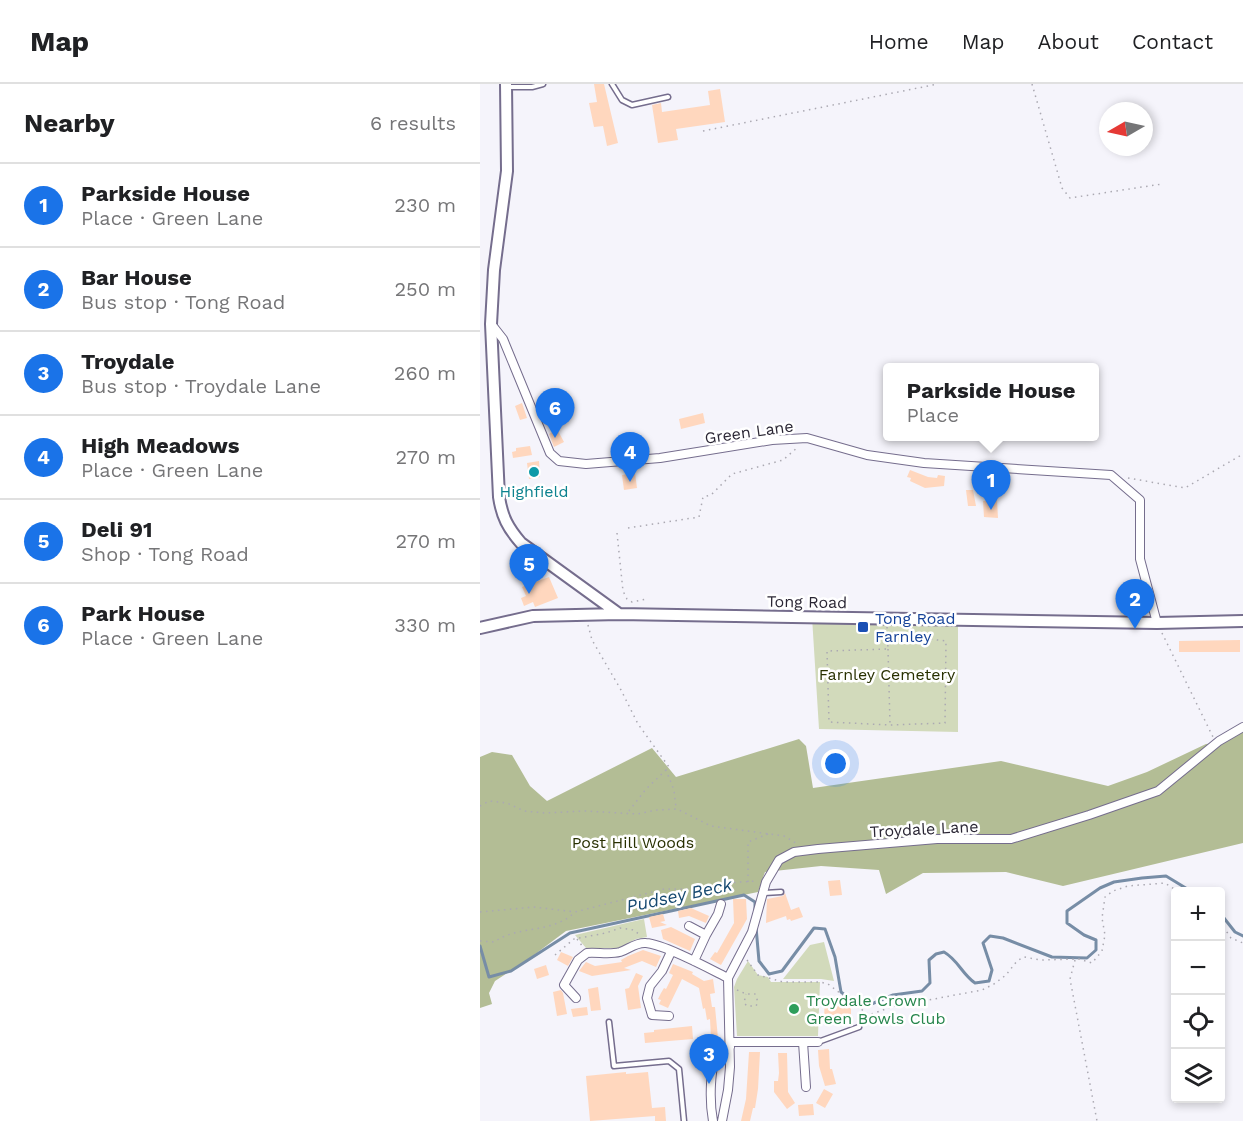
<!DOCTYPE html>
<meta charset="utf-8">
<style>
:root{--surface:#fff;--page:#f6f6f6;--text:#202124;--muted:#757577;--line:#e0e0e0;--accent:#1a73e8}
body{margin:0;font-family:"Work Sans",sans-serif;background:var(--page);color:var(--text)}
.controls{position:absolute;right:18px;bottom:18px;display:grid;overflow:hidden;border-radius:6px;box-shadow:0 3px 9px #0003}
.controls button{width:54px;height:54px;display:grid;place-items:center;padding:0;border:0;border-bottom:2px solid var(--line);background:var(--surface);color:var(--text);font:30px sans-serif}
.compass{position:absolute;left:619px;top:18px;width:54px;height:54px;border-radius:50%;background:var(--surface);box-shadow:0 3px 9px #0003;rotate:261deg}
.you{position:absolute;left:356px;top:680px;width:21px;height:21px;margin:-15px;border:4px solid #fff;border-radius:50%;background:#1a73e8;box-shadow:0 0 0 9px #1a73e833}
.badge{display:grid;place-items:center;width:39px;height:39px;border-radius:50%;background:var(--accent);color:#fff;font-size:20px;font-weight:700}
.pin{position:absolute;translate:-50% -50px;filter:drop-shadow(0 2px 3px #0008)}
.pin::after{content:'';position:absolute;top:32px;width:21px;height:18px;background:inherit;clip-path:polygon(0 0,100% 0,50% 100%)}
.popup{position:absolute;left:403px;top:279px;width:216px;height:78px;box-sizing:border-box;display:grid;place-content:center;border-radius:6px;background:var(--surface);filter:drop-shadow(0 2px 4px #0005);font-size:20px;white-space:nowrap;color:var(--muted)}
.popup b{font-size:22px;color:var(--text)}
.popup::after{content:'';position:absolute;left:50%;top:100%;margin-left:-12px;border:12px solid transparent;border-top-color:var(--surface)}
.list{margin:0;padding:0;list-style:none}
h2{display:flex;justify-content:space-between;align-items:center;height:78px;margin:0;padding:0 24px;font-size:26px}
h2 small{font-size:20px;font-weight:400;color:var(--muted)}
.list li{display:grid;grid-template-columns:39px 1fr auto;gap:18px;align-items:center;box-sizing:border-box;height:84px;padding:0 24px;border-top:2px solid var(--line)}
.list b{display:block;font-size:22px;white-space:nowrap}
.list p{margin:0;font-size:20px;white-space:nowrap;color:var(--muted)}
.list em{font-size:20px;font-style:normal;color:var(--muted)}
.icon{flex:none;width:33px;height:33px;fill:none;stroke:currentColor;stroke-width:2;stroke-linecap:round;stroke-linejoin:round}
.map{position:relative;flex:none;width:763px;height:1037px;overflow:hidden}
header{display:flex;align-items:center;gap:36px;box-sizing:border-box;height:84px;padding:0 30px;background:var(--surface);border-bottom:2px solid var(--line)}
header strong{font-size:28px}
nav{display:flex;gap:33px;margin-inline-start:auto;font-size:21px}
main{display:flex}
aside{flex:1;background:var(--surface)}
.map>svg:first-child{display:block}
.green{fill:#d2dabb}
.forest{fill:#b3bd95}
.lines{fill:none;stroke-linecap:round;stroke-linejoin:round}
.stream{stroke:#778da6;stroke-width:3}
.building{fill:#ffd7be}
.lane-casing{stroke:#756d8d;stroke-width:7}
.street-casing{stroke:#756d8d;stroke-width:10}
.secondary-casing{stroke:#756d8d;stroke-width:14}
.path{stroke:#aba9b2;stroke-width:1.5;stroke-dasharray:1.5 4.5;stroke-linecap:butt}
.lane{stroke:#fff;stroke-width:4}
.street{stroke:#fff;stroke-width:8}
.secondary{stroke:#fff;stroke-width:10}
.culture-dot{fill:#0f9aa8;stroke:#fff;stroke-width:2}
.transit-dot{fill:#1a4fb4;stroke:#fff;stroke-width:2}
.leisure-dot{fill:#2e9e5b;stroke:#fff;stroke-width:2}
.labels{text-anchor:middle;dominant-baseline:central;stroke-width:5;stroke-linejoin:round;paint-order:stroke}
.street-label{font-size:16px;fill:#2a2634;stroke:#fff}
.culture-label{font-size:16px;fill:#0d838f;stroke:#fff}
.transit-label{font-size:16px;fill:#164399;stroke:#fff;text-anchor:start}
.park-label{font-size:16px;fill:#283000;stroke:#fff}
.leisure-label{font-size:16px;fill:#27864d;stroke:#fff;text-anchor:start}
.water-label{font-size:18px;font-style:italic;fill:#154870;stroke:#fff}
</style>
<header>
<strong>Map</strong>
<nav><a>Home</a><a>Map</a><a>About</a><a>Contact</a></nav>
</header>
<main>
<aside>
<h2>Nearby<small>6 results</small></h2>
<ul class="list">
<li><span class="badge">1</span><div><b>Parkside House</b><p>Place · Green Lane</p></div><em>230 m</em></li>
<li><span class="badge">2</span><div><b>Bar House</b><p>Bus stop · Tong Road</p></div><em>250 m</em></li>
<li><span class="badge">3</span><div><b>Troydale</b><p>Bus stop · Troydale Lane</p></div><em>260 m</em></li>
<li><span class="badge">4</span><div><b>High Meadows</b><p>Place · Green Lane</p></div><em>270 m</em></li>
<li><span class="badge">5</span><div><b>Deli 91</b><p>Shop · Tong Road</p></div><em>270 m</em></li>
<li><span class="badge">6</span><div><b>Park House</b><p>Place · Green Lane</p></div><em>330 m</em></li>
</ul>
</aside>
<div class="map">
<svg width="763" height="1037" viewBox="0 0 763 1037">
<rect width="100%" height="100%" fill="#f5f4fb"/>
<!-- green -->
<path class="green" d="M332 533 478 534V648L339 645Z
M164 835 167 853 156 855 139 864H106L95 851Z
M344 858 354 897 341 895H303L330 861Z
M268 877 278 891 288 893 291 898H340L338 952H257L254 903 257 895Z"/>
<!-- forest -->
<path class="forest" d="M763 643V759L583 802 526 788 443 789 406 810 399 786 341 782 285 788 278 808 86 847 46 877 15 897 9 909 12 920 0 924V673L12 668 32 671 50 702 67 717 172 664 196 693 319 655 326 662 333 704 521 677 628 702 667 688 726 660 736 659Z"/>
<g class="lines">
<!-- stream -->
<path class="stream" d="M740 829 755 848 763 852
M276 843 279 877 289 890 302 887 334 844 345 845 355 873 361 908 375 919 389 921 413 911 442 907 450 899 449 876 456 870 464 868C478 876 482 890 495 899L509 897 512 886 503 859 510 852 523 854 572 873 607 874 616 866V856L604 851 587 839V827L620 804 634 798 662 794 686 792 709 806 716 808
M0 862 9 893 31 887 90 849 264 811 275 818V827"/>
</g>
<!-- building -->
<path class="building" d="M114 0H124L138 59 127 62 123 42 114 43 109 19 117 18Z
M240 5 245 38 196 45 198 56 178 59 172 21 181 19 182 28 230 21 228 7Z
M42 319 47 334 40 336 35 322Z
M223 329 225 339 201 345 199 335Z
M77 345 84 358 74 363 69 350Z
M50 362 52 371 33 374 32 368 36 367V364Z
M59 377 60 393 49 395 47 379Z
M430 386 448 393 457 394 458 391 465 392 464 402 445 404 430 397 431 394 427 393Z
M155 389 157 404 144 406 142 391Z
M486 406H493L496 422H488Z
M517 416 518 434 504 433 503 417Z
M69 493 78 514 55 523 53 518 44 522 41 514 46 512 42 503Z
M760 556V568H699V557Z
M360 796 362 811 350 812 348 797Z
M305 809 311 826 319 823 323 833 311 837 310 835 307 836 306 832 286 839 287 815 303 812Z
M253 815H266L267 835 241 881 230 875 235 868 237 869 254 839Z
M211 824 229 832 226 839 209 832 199 834 198 827Z
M183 830 185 837 180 838 187 841 172 844 169 833Z
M191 843 215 855 210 867 183 855 181 846Z
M163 866 181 872 176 883 162 877 144 884 151 886 112 892 99 887 106 878 115 882 142 878 141 876 148 872Z
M81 868 93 873 88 882 77 876Z
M193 880 213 888 212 890 224 897 233 895 235 909 230 910 232 923H235L238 954H231L230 935 227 936 225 924 223 925 219 904 202 895 188 924 179 920 181 916 178 915 181 909 184 904 186 905 193 891 189 889Z
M66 881 69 891 57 895 54 885Z
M156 889 163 892 158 902 161 924 148 926 145 905 149 904Z
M118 903 121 926 111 927 108 905Z
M81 906 83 909 87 930 77 932 73 908Z
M345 913H363V921H371V936L344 935Z
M107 923 108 931 93 933 91 925Z
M212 942 213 955 165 959 164 949 174 948V946Z
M349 965 350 985H352L356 1000 345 1002 339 982 338 966Z
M269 968H280L278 1005 275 1024H273L270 1037H261L266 1015Z
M298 969H307L308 1008 315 1019 307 1025 294 1008V997H298L299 989Z
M146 988V990L168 988 172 1024 185 1023 186 1037H175V1032L110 1037 106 992Z
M344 1005 353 1010 345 1024 336 1019Z
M333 1020 334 1031 319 1032 318 1021Z"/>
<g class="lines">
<!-- lane casing -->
<g class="lane-casing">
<path id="lane" d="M132 0 142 16 152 21 188 13
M27 3H52L63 0
M284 809 301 808
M129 938 134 982 189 977 199 985 204 1037
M338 958 379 943"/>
</g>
<!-- street casing -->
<g class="street-casing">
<path id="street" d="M12 241 23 255 70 369 79 377 106 380 180 374 292 356 327 354 387 371 444 379 631 391 660 416V475L677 539
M209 842 226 851
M214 877 226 851 238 830 241 820
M96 914 84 901 98 876 107 869C118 868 129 871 140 868 149 865 156 858 166 859 184 860 230 885 248 894
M189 932 172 931 167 914 170 902 182 887 191 868
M250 958H338
M323 958 326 1003
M233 1037C230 1021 228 978 241 966 243 964 247 964 250 963
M242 1037 248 1006 250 983 248 894 272 848 286 798 299 776 314 768 338 765 457 755H531L609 731 678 707 739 657 763 643"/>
</g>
<!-- secondary casing -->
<g class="secondary-casing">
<path id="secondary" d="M26 0 27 87 14 186 11 240 19 413C22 433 28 444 41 459L139 530
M0 544 53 532 139 530 677 539 763 537"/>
</g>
<!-- path -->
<path class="path" d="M552 0 582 104 590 114 682 100
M223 47 458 0
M648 394 705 404 763 370
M148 444 219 433 223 413 231 411 252 390 303 376 318 363
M137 449 143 507 147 515 152 518 166 515
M108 541 112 556 141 606 158 640 189 683 186 686 194 706 196 724
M407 543 408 565 347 567 349 638 410 641 465 639 466 557 407 550
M682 549 733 653
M408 565 410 640
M0 722 9 717 27 719 44 727 65 729 105 727 157 730 177 726 197 725 231 742 304 752 316 759
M149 727 166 705 186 686
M268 798V758L288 750
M0 828 54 823 95 828 184 805H217L247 799 276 797
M740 838 751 854 763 859
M97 855 103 863
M0 857 14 858C38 841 71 850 94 829
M75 871 94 855 126 849 140 844 154 846 161 852
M267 876 278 891 303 898H340L348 900 389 931 411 923 502 906 514 900 526 891 537 877 544 873 561 876 599 875 612 879 622 867 625 851 622 834 625 813 633 807 648 802 685 799 699 808
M595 876 590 895 617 1037
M257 906 266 910H275L278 918 276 922H267L264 919 266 910
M381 938 388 931"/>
<!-- lane -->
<use href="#lane" class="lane"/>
<!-- street -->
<use href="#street" class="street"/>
<!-- secondary -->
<use href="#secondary" class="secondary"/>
</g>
<!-- markers -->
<circle class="culture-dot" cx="54" cy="388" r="6"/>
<rect class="transit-dot" x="377" y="537" width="12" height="12" rx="3"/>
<circle class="leisure-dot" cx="314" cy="925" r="6"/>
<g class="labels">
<!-- street labels -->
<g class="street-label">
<text transform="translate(269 348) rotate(-8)">Green Lane</text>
<text transform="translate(327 518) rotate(1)">Tong Road</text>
<text transform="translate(444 745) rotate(-3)">Troydale Lane</text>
</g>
<!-- culture labels -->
<g class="culture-label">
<text x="54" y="407">Highfield</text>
</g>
<!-- transit labels -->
<g class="transit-label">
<text x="395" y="534">Tong Road<tspan x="395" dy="18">Farnley</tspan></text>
</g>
<!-- park labels -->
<g class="park-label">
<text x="407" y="590">Farnley Cemetery</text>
<text x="153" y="758">Post Hill Woods</text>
</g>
<!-- leisure labels -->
<g class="leisure-label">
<text x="326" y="916">Troydale Crown<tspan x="326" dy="18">Green Bowls Club</tspan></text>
</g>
<!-- water labels -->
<g class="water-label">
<text transform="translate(199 811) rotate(-12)">Pudsey Beck</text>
</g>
</g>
</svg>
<div class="controls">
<button>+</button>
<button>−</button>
<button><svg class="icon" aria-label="locate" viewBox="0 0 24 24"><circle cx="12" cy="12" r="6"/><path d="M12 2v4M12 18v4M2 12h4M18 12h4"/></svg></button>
<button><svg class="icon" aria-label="layers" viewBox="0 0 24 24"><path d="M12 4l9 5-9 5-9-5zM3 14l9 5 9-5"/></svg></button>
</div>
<svg class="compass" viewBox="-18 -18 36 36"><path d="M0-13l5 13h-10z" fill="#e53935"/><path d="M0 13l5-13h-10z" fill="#757577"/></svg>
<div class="you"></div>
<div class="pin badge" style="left:511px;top:426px">1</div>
<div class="popup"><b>Parkside House</b>Place</div>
<div class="pin badge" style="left:655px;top:545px">2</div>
<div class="pin badge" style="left:229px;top:1000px">3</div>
<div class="pin badge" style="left:150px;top:398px">4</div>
<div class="pin badge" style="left:49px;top:510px">5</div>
<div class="pin badge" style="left:75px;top:354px">6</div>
</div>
</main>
